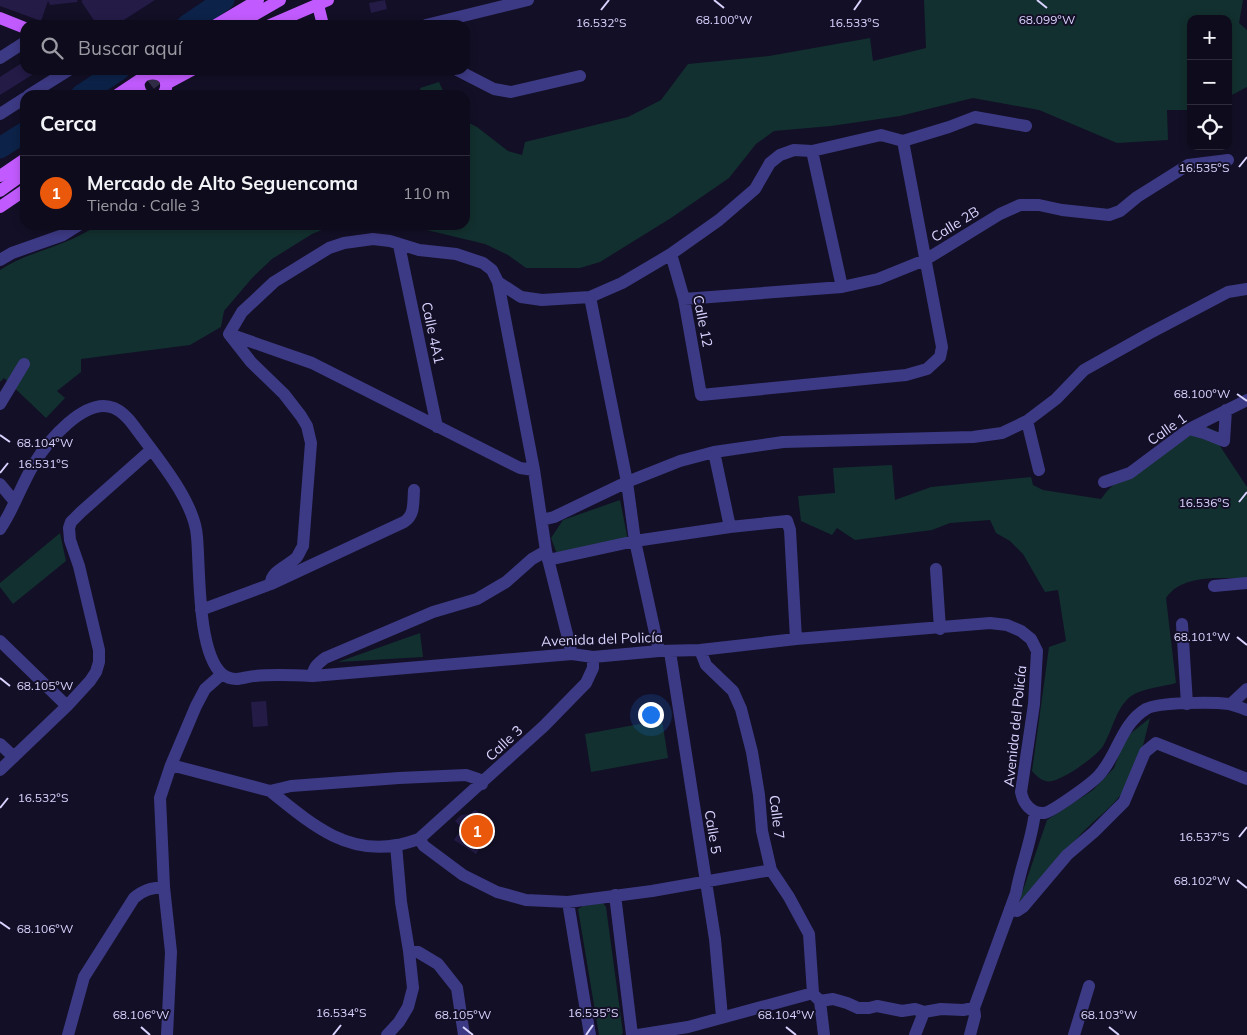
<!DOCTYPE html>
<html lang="es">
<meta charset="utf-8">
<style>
:root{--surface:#0e0b1c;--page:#171425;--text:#f1f3f6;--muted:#9b9ba3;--line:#2e2b3b;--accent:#ea580c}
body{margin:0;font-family:Mulish,sans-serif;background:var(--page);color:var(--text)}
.controls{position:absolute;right:15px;top:15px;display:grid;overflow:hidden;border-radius:10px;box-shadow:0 2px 8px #0003}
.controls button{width:45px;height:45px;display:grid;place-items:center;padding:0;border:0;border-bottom:1px solid var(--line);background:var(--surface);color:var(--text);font:25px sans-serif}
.you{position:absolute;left:650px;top:714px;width:18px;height:18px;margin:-12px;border:4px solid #fff;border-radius:50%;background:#1a73e8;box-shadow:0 0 0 8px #1a73e833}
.badge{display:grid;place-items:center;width:32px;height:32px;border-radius:50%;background:var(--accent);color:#fff;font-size:16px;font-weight:700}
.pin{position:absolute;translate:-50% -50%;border:2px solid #fff;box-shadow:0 1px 5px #0006}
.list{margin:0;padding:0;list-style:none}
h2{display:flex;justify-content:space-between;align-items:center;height:65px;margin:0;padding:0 20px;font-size:21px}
h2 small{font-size:16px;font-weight:400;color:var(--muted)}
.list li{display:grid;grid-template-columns:32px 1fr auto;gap:15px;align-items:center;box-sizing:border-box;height:75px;padding:0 20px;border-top:1px solid var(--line)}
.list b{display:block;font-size:19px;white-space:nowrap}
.list p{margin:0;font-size:16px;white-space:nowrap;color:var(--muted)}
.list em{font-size:16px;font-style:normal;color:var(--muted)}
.icon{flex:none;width:28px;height:28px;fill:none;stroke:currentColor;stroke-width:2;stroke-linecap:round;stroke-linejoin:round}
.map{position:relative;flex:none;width:1247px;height:1035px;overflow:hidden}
.search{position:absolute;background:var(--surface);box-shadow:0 2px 8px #0003;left:20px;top:20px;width:450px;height:55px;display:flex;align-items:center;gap:12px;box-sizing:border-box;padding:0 18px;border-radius:15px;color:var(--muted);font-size:19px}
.panel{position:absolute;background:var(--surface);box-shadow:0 2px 8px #0003;left:20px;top:90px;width:450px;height:140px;border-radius:15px}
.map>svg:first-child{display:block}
.green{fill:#12302f}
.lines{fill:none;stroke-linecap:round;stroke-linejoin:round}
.river{stroke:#0c2248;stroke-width:21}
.building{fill:#241b47}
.major-tunnel{stroke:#312d47;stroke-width:12;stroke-dasharray:12 6;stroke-linecap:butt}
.minor{stroke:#3d3a85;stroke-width:12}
.major{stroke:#c25bff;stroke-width:12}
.ticks{fill:none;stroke:#d9d4ff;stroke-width:2}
.labels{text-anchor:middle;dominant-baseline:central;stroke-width:4;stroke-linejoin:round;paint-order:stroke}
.street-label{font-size:14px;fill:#d9d4ff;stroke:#130f26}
.ticks-label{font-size:12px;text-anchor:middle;fill:#d9d4ff;stroke:#130f26;stroke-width:4;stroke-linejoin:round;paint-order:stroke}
</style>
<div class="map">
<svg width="1247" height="1035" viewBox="0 0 1247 1035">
<rect width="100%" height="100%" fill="#130f26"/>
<!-- green -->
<path class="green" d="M924 0H1243L1239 23 1247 30V87L1228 97V19H1191V110H1167L1168 140 1117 143 1039 110 973 98 900 116 831 126 774 131 756 144 729 178 671 218 600 262 580 268H526L508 255 485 244 406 225H465V121L477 127 508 151 522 155 525 142 628 117 661 100 688 64 769 56 870 38 873 61 926 48Z
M439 82 445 95H422L420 88Z
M97 225H334L312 234 272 259 253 277 224 311 221 327 190 345 81 359V372L57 391 65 398 46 418 4 378 0 382V270C30 250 67 247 97 225Z
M1205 426 1222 434 1216 440 1247 487V578C1221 579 1183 573 1166 598L1176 683C1162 687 1143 688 1131 696 1115 709 1113 730 1103 746 1096 757 1064 779 1052 781 1044 783 1037 777 1032 771L1049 647 1066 641 1058 590 1045 592 1023 554 1010 541 996 533 990 520 950 523 932 530 855 540 837 528 832 535 801 521 798 496 835 493 833 468 892 465 895 500 931 487 1031 477 1033 485 1043 490 1101 499 1107 491 1118 480Z
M620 500 628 540 557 554 551 538 563 520Z
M60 533 66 561 13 604 0 587V583Z
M420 633 423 657 338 662Z
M1150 718C1144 741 1139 767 1126 787 1115 806 1096 818 1081 834 1060 856 1041 881 1019 902L1047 820 1093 790 1114 768 1123 744 1131 733Z
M662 720 668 758 591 772 585 734Z
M603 903 606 907 623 1033 621 1035H599L578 909 583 906Z"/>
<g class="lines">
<!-- river -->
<path class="river" d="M187 25 224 0
M81 95 119 70
M0 148 25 132"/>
</g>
<!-- building -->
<path class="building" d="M0 0H77L78 2 50 5 48 1 41 21 0 6Z
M83 0H155L116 25H97L81 1Z
M385 0 387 9 371 13 369 3Z
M25 61V70H40L0 95V77Z
M266 701 268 726 253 727 251 702Z
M475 810 494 823 493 835 488 843 482 845 476 854 454 840 462 828 455 821 461 815 470 814Z"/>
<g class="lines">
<!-- major-tunnel -->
<path class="major-tunnel" d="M136 95 168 70"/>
<!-- minor -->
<path class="minor" d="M426 25 528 0
M0 58 25 42
M457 70 494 89 511 92 580 76
M29 95 69 70
M0 114 25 98
M812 151 842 287
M399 245 437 427
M671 254 684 299 701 395 906 375 927 369 940 357 942 347 903 141
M0 260 12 253 63 235 79 225
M498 282 534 470 546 551 572 654
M590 297 627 482 635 541 659 651
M684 299 842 287 878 279 925 260 1000 214 1020 205H1039L1062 210 1109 215 1120 211 1137 197 1188 165 1228 160
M229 334 242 312 274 282 329 248 344 243 373 239 390 241 419 250 456 254 483 263 492 270 498 282 521 297 542 300 590 297 622 283 671 254 719 220 755 189 770 163 780 155 794 150 812 151 881 135 903 141 949 127 975 117 1026 126
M229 334 312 363 520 468 534 470
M229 334 251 362 284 394 301 416 307 426 311 443 303 546C301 549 299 554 297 557 290 565 270 571 271 584
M0 404 24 364
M1027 421 1039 470
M1189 429 1204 433 1224 441 1226 410
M714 452 730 527
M1104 482 1130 473 1189 429 1247 400
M0 484 15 502
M542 520 554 517 627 482 680 461 714 452 783 442 973 437 1002 433 1027 421 1056 399 1084 370 1150 333 1228 292 1247 289
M0 529C14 509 21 485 34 464 47 442 85 396 114 408 123 412 129 419 134 426 155 455 195 501 197 537 200 569 197 652 222 674 226 677 232 679 236 679 243 679 249 676 255 676 274 674 293 675 313 676L572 654 593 657 659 651 700 650 796 639 990 623 1007 625 1021 631 1031 639 1037 651 1034 704 1021 792C1023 803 1031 814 1044 813 1052 812 1094 782 1100 774 1117 755 1122 723 1146 709 1158 702 1213 702 1229 704 1235 705 1241 708 1247 710
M548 560 635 541 730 527 787 521 790 530 796 639
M936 569 940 629
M1214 586 1247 583
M201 610 271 584 404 522C415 515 413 503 414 490
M1182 624 1187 704
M0 641 67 706
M700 650 706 665 733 691 741 709 752 752 759 795 762 831 771 870 789 897 809 934 813 993
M670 652 715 939 722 1017
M313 676C313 667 318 664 325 658L433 612 477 599 506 582 532 559 546 551
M1231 704 1247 689
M0 744 14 757
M171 765 270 791 291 786 399 778 466 775 478 779 482 784
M0 770 67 706 90 681 96 672 99 662V650L79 566 70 540 69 528 71 522 81 512 151 450
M270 791C308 821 344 855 397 845 404 844 412 841 419 839L544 726 586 683 593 668V657
M419 839 424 846 463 875 497 892 526 900 568 902 652 891 771 870
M615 895 632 1035
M568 902 590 1035
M1010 909 1017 911 1023 907 1067 855 1094 832 1124 802 1145 752 1156 743 1247 779
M409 951 418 952 438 964 457 988 464 1035
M814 995 820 1001 824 1035
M820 1001 833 999 847 1003 858 1008H869L877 1006 902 1011 915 1009 924 1012 941 1009 963 1010 974 1008
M68 1035 84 977 134 898C143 890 151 888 164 887
M167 1035 171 952 164 887 160 798 171 765 196 706 205 689 222 674
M387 1035 399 1022 408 1007 413 988 409 951 401 902 396 845
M638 1035 688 1027 813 993
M915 1035 924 1012
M970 1035 975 1016 974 1008 1016 893C1021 865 1032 840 1035 812
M1074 1035 1089 986"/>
<!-- major -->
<path class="major" d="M318 5 323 25
M0 18 25 28
M216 25 258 0
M237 25 280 0
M270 25 328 0
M166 84 192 70
M117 95 141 79
M142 95C125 67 180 66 163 95
M0 176 25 159
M0 191 25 173
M0 207 25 190"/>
</g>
<!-- ticks -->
<path class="ticks" d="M714 0 724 8M1037 0 1047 8M601 10 609 0M854 10 861 0M1239 167 1247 157M1237 394 1247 401M0 435 10 442M0 473 8 463M1239 502 1247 492M1237 637 1247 645M0 678 10 686M0 808 8 798M1239 837 1247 827M1237 880 1247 888M0 922 10 929M141 1027 150 1035M463 1027 473 1035M786 1027 796 1035M1109 1027 1119 1035M333 1035 341 1025M586 1035 593 1025"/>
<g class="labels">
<!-- street labels -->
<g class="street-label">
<text transform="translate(955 224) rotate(-32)">Calle 2B</text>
<text transform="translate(703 321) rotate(79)">Calle 12</text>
<text transform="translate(433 333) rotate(78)">Calle 4A1</text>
<text transform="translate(1167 429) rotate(-35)">Calle 1</text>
<text transform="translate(602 639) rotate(-2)">Avenida del Policía</text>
<text transform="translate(1015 726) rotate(-84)">Avenida del Policía</text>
<text transform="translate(504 743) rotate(-43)">Calle 3</text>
<text transform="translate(777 817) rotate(83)">Calle 7</text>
<text transform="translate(713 832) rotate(81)">Calle 5</text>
</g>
</g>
<g class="ticks-label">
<text x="724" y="24">68.100°W</text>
<text x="1047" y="24">68.099°W</text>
<text x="601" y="27">16.532°S</text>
<text x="854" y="27">16.533°S</text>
<text x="1204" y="172">16.535°S</text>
<text x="1202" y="398">68.100°W</text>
<text x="45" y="447">68.104°W</text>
<text x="43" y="468">16.531°S</text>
<text x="1204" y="507">16.536°S</text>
<text x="1202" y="641">68.101°W</text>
<text x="45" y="690">68.105°W</text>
<text x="43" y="802">16.532°S</text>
<text x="1204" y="841">16.537°S</text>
<text x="1202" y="885">68.102°W</text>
<text x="45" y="933">68.106°W</text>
<text x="341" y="1017">16.534°S</text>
<text x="593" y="1017">16.535°S</text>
<text x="141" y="1019">68.106°W</text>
<text x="463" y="1019">68.105°W</text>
<text x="786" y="1019">68.104°W</text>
<text x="1109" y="1019">68.103°W</text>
</g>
</svg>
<div class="controls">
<button>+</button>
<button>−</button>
<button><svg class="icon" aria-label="locate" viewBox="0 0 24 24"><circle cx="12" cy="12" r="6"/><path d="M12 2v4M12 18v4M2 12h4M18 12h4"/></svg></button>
</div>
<div class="you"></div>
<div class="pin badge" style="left:477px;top:831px">1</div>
<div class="search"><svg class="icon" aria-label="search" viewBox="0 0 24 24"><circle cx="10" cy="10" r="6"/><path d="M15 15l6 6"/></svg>Buscar aquí</div>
<section class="panel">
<h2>Cerca<small></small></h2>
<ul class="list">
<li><span class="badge">1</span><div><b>Mercado de Alto Seguencoma</b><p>Tienda · Calle 3</p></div><em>110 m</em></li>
</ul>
</section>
</div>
